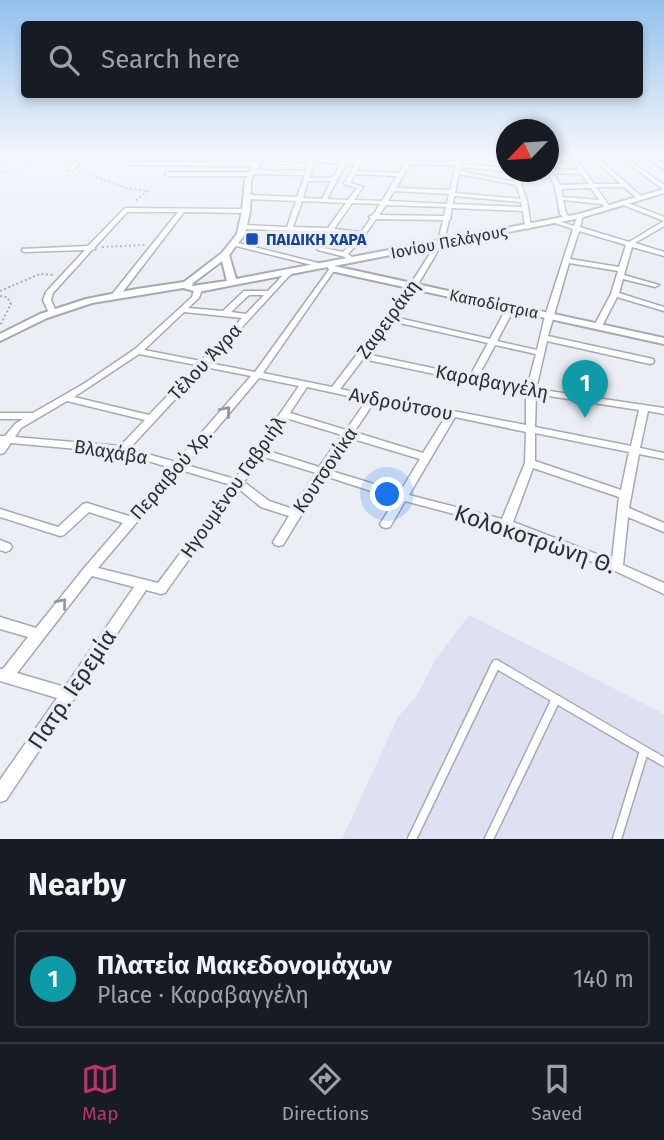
<!DOCTYPE html>
<meta charset="utf-8">
<style>
:root{--surface:#171b24;--page:#20242c;--text:#f1f3f6;--muted:#9ea1a6;--line:#363941;--accent:#bc326c}
body{margin:0;font-family:"Fira Sans",sans-serif;background:var(--page);color:var(--text)}
.compass{position:absolute;left:496px;top:119px;width:63px;height:63px;border-radius:50%;background:var(--surface);box-shadow:0 4px 10px #0003;rotate:245deg}
.you{position:absolute;left:388px;top:495px;width:24px;height:24px;margin:-18px;border:5px solid #fff;border-radius:50%;background:#1a73e8;box-shadow:0 0 0 10px #1a73e833}
.badge{display:grid;place-items:center;width:46px;height:46px;border-radius:50%;background:var(--accent);color:#fff;font-size:23px;font-weight:700}
.pin{position:absolute;translate:-50% -58px;filter:drop-shadow(0 2px 4px #0008)}
.pin::after{content:'';position:absolute;top:37px;width:24px;height:21px;background:inherit;clip-path:polygon(0 0,100% 0,50% 100%)}
.list{margin:0;padding:0;list-style:none}
h2{display:flex;justify-content:space-between;align-items:center;height:91px;margin:0;padding:0 28px;font-size:30px}
h2 small{font-size:23px;font-weight:400;color:var(--muted)}
.list li{display:grid;grid-template-columns:46px 1fr auto;gap:21px;align-items:center;box-sizing:border-box;height:98px;margin:0 14px 14px;padding:0 14px;border:2px solid var(--line);border-radius:7px}
.list b{display:block;font-size:26px;white-space:nowrap}
.list p{margin:0;font-size:23px;white-space:nowrap;color:var(--muted)}
.list em{font-size:23px;font-style:normal;color:var(--muted)}
.icon{flex:none;width:38px;height:38px;fill:none;stroke:currentColor;stroke-width:2;stroke-linecap:round;stroke-linejoin:round}
.map{position:relative;flex:none;width:664px;height:839px;overflow:hidden}
.search{position:absolute;background:var(--surface);box-shadow:0 4px 10px #0003;left:21px;right:21px;top:21px;height:77px;display:flex;align-items:center;gap:18px;box-sizing:border-box;padding:0 24px;border-radius:7px;color:var(--muted);font-size:26px}
.sheet{height:203px;background:var(--surface)}
nav{display:flex;justify-content:space-around;align-items:center;box-sizing:border-box;height:98px;border-top:2px solid var(--line);background:var(--surface);font-size:19px;color:var(--muted)}
nav a{display:grid;justify-items:center;gap:4px}
nav .on{color:var(--accent)}
.map>svg:first-child{display:block}
.built{fill:#dee1f1}
.lines{fill:none;stroke-linecap:round;stroke-linejoin:round}
.service-casing{stroke:#a7a9b1;stroke-width:11}
.minor-casing{stroke:#a7a9b1;stroke-width:3}
.tertiary-casing{stroke:#a7a9b1;stroke-width:4}
.secondary-casing{stroke:#a7a9b1;stroke-width:4}
.path{stroke:#aaacb2;stroke-width:2;stroke-dasharray:2 2.5;stroke-linecap:butt}
.service{stroke:#fff;stroke-width:8}
.minor{fill:#fff;fill-rule:evenodd}
.tertiary{fill:#fff;fill-rule:evenodd}
.secondary{fill:#fff;fill-rule:evenodd}
.oneway{stroke:#979799}
.transit-dot{fill:#1a4fb4;stroke:#eceef6;stroke-width:2.5}
.labels{text-anchor:middle;dominant-baseline:central;stroke-width:7;stroke-linejoin:round;paint-order:stroke}
.far-transit-label{font-size:16px;font-weight:bold;fill:#164399;stroke:#eceef6;text-anchor:start}
.far-street-label{font-size:16px;fill:#2f2f33;stroke:#eceef6}
.street-label{font-size:19px;fill:#2f2f33;stroke:#eceef6}
.near-street-label{font-size:23px;fill:#2f2f33;stroke:#eceef6}
</style>
<div class="map">
<svg width="664" height="839" viewBox="0 0 664 839">
<rect width="100%" height="100%" fill="#eceef6"/>
<!-- built -->
<path class="built" d="M469 615 664 714V839H342L398 717 417 695 435 660Z"/>
<g class="lines">
<!-- service casing -->
<g class="service-casing">
<path id="service" d="M412 839 496 664 664 762
M489 839 556 699
M617 839 644 751"/>
</g>
<!-- minor casing -->
<g class="minor-casing">
<path id="minor" d="M79 158H83L73 170H69V168Z
M259 158 357 160 359 158H363L357 171 399 173 408 158H412L411 161 456 162V158H460L461 164 506 168V171L461 167 460 171 515 182 512 172H517L527 201 531 227 528 229 525 227 523 211 452 208 450 217 451 218 449 220 445 237 450 242 447 244 439 237 443 220 376 219 362 239 348 254 352 257 349 259 342 256 318 250 317 249 326 232 244 229 241 227 244 225 287 227 296 201 247 199 244 197 247 195 297 197 305 175 253 174 251 176H168L165 174 168 172H250L252 170 306 171 309 162 260 160 258 159ZM314 162 341 163 333 178H309ZM346 163H356L344 184 357 188 348 200 327 199ZM410 164 456 165 450 190 396 188ZM355 174 397 176 382 201 354 200 363 187 350 183ZM459 174 516 185 521 199 455 193ZM308 181H331L322 199 303 198ZM394 191 449 194 447 204 388 201ZM454 196 521 202 522 207 453 204ZM302 201 346 203 328 228 293 227ZM352 203 380 204 373 215 370 216 369 217 371 218 361 232 334 229ZM386 205 446 207 444 216 379 215ZM332 232 358 236 343 252 324 248Z
M571 158H575L594 184H621L593 158H598L643 198 638 199 624 187H596L610 207 609 208H605L602 204 563 200 566 213 572 219 567 220 560 214 555 187 549 173 546 172H548V169L579 170ZM554 173 581 174 589 184 560 185ZM591 188 599 200 563 197 561 189Z
M621 158H626L664 185V190Z
M661 158H664V159H661Z
M131 162H257L260 164 257 166 129 165V163Z
M623 201 664 217V221L621 204 620 203Z
M125 208 246 209 249 211 246 213 184 212 119 297H113V293L178 212H127L95 247V249L92 250 53 293 51 300 56 311 52 313H49L43 300 46 292 85 250 24 252 22 251V249L88 246Z
M578 215 583 216 580 227 629 242 664 221V226L635 243 664 252V256L632 247 624 275 659 285 655 287 623 279 619 293 664 307V311L617 297 601 328H595L594 326 611 294 618 271 569 263 548 336 653 359 654 361 653 363 650 364 547 341 536 389 664 408V414L648 411 640 448 664 453V459L639 454 629 508 664 523V532L628 517 623 565 664 583V594L613 570 503 527 405 501 390 527 386 528 382 527 380 524 396 499 325 476 283 545 279 546 275 545 273 542 289 516 261 507 239 489 165 593 161 594 146 590 76 695 74 700 72 701 6 800 0 802V780L57 698 0 681V669H3L28 637 0 629V617L36 628 85 567 123 523 89 512 64 535 60 536 0 517V509L58 527 83 504 87 503 129 516 171 468 122 453 11 443 4 453 0 454V436H5L15 424 23 419H0V413H33L85 383 135 349 192 297 195 287H198L202 289 199 298 188 308 223 311 244 291H268L283 275 284 272H288L291 275 289 276 209 363 255 372 331 267 333 266 336 268 263 373 332 387 410 285 436 244 439 242 442 244 417 286 394 317 490 339 507 307 511 305 515 307 497 341 537 350 545 316 573 229 552 222 555 220 574 226ZM579 231 626 245 619 267 570 259ZM249 295H264L246 314 231 312ZM184 312 242 318 201 361 144 350ZM391 321 488 343 470 376 366 354ZM495 345 536 354 527 388 478 377ZM139 354 197 365 149 415 74 397ZM363 359 526 393V425L340 389ZM205 367 251 376 176 462 129 449ZM259 378 299 386 235 479 186 465ZM307 387 367 400 346 430 290 413ZM536 394 639 410 631 446 535 427ZM67 401 145 420 120 446 15 437 21 428ZM375 401 446 416 423 453 354 432ZM455 417 526 432 525 463 502 519 409 495ZM286 418 342 435 319 467 265 450ZM535 433 629 452 621 490 535 461ZM350 438 420 459 400 492 328 470ZM261 456 316 473 293 509 269 501 244 482ZM533 468 619 497 612 560 513 522ZM181 470 231 485 158 583 98 568ZM92 576 134 587 65 687 17 673Z
M234 242 326 265 327 266 324 268 232 245 231 244Z
M0 540 10 544 12 547 10 550 6 552 0 550Z"/>
</g>
<!-- tertiary casing -->
<g class="tertiary-casing">
<path id="tertiary" d="M257 158H263L251 180 250 211 245 234 229 255 236 279 579 214 664 189V193L580 218 334 266 664 338V344L331 271 327 267 198 292 183 288 92 303 47 318 0 341V334L40 314 86 299 137 289 184 282 222 253 237 234 242 211 245 180ZM222 261 227 281 192 286 193 283Z"/>
</g>
<!-- secondary casing -->
<g class="secondary-casing">
<path id="secondary" d="M647 158H655L664 164V169Z"/>
</g>
<!-- path -->
<path class="path" d="M0 166 42 158
M79 171 126 188 148 191 135 201
M0 172 67 161
M102 247 145 245
M0 291 40 274 54 275
M0 296 7 297 11 304 0 326"/>
<!-- service -->
<use href="#service" class="service"/>
<!-- minor -->
<use href="#minor" class="minor"/>
<!-- tertiary -->
<use href="#tertiary" class="tertiary"/>
<!-- secondary -->
<use href="#secondary" class="secondary"/>
</g>
<!-- one-way arrows -->
<defs><path id="oneway-chevron" d="M-2-3.5L2.5 0L-2 3.5" fill="none" stroke-width="1.6" stroke-linecap="round" stroke-linejoin="round" transform="scale(1.75)"/></defs>
<g class="oneway">
<use href="#oneway-chevron" transform="translate(226 411) rotate(-49)"/>
<use href="#oneway-chevron" transform="translate(62 603) rotate(-51)"/>
</g>
<!-- sky -->
<linearGradient id="sky" x2="0" y2="1"><stop stop-color="#92c1ee"/><stop offset="0.57" stop-color="#f6f7fb"/><stop offset="1" stop-color="#f6f7fb" stop-opacity="0"/></linearGradient>
<rect width="664" height="275" fill="url(#sky)"/>
<!-- markers -->
<rect class="transit-dot" x="245" y="232" width="14" height="14" rx="3.5"/>
<g class="labels">
<!-- far-transit labels -->
<g class="far-transit-label">
<text x="266" y="239">ΠΑΙΔΙΚΗ ΧΑΡΑ</text>
</g>
<!-- far-street labels -->
<g class="far-street-label">
<text transform="translate(449 242) rotate(-11)">Ιονίου Πελάγους</text>
<text transform="translate(494 304) rotate(12)">Καποδίστρια</text>
</g>
<!-- street labels -->
<g class="street-label">
<text transform="translate(388 319) rotate(-54)">Ζαφειράκη</text>
<text transform="translate(205 362) rotate(-47)">Τέλου Άγρα</text>
<text transform="translate(492 382) rotate(11)">Καραβαγγέλη</text>
<text transform="translate(401 404) rotate(11)">Ανδρούτσου</text>
<text transform="translate(111 452) rotate(9)">Βλαχάβα</text>
<text transform="translate(325 470) rotate(-56)">Κουτσονίκα</text>
<text transform="translate(171 474) rotate(-49)">Περαιβού Χρ.</text>
<text transform="translate(233 487) rotate(-55)">Ηγουμένου Γαβριήλ</text>
</g>
<!-- near-street labels -->
<g class="near-street-label">
<text transform="translate(535 539) rotate(19)">Κολοκοτρώνη Θ.</text>
<text transform="translate(72 689) rotate(-56)">Πατρ. Ιερεμία</text>
</g>
</g>
</svg>
<svg class="compass" viewBox="-18 -18 36 36"><path d="M0-13l5 13h-10z" fill="#e53935"/><path d="M0 13l5-13h-10z" fill="#9ea1a6"/></svg>
<div class="you"></div>
<div class="pin badge" style="left:585px;top:418px;background:#0f9aa8">1</div>
<div class="search"><svg class="icon" aria-label="search" viewBox="0 0 24 24"><circle cx="10" cy="10" r="6"/><path d="M15 15l6 6"/></svg>Search here</div>
</div>
<section class="sheet">
<h2>Nearby<small></small></h2>
<ul class="list">
<li><span class="badge" style="background:#0f9aa8">1</span><div><b>Πλατεία Μακεδονομάχων</b><p>Place · Καραβαγγέλη</p></div><em>140 m</em></li>
</ul>
</section>
<nav>
<a class="on"><svg class="icon" aria-label="map" viewBox="0 0 24 24"><path d="M3 6l6-2 6 2 6-2v14l-6 2-6-2-6 2zM9 4v14M15 6v14"/></svg>Map</a>
<a><svg class="icon" aria-label="directions" viewBox="0 0 24 24"><path d="M12 3l9 9-9 9-9-9zM9 14v-3h6M13 9l2 2-2 2"/></svg>Directions</a>
<a><svg class="icon" aria-label="saved" viewBox="0 0 24 24"><path d="M7 4h10v16l-5-4-5 4z"/></svg>Saved</a>
</nav>
